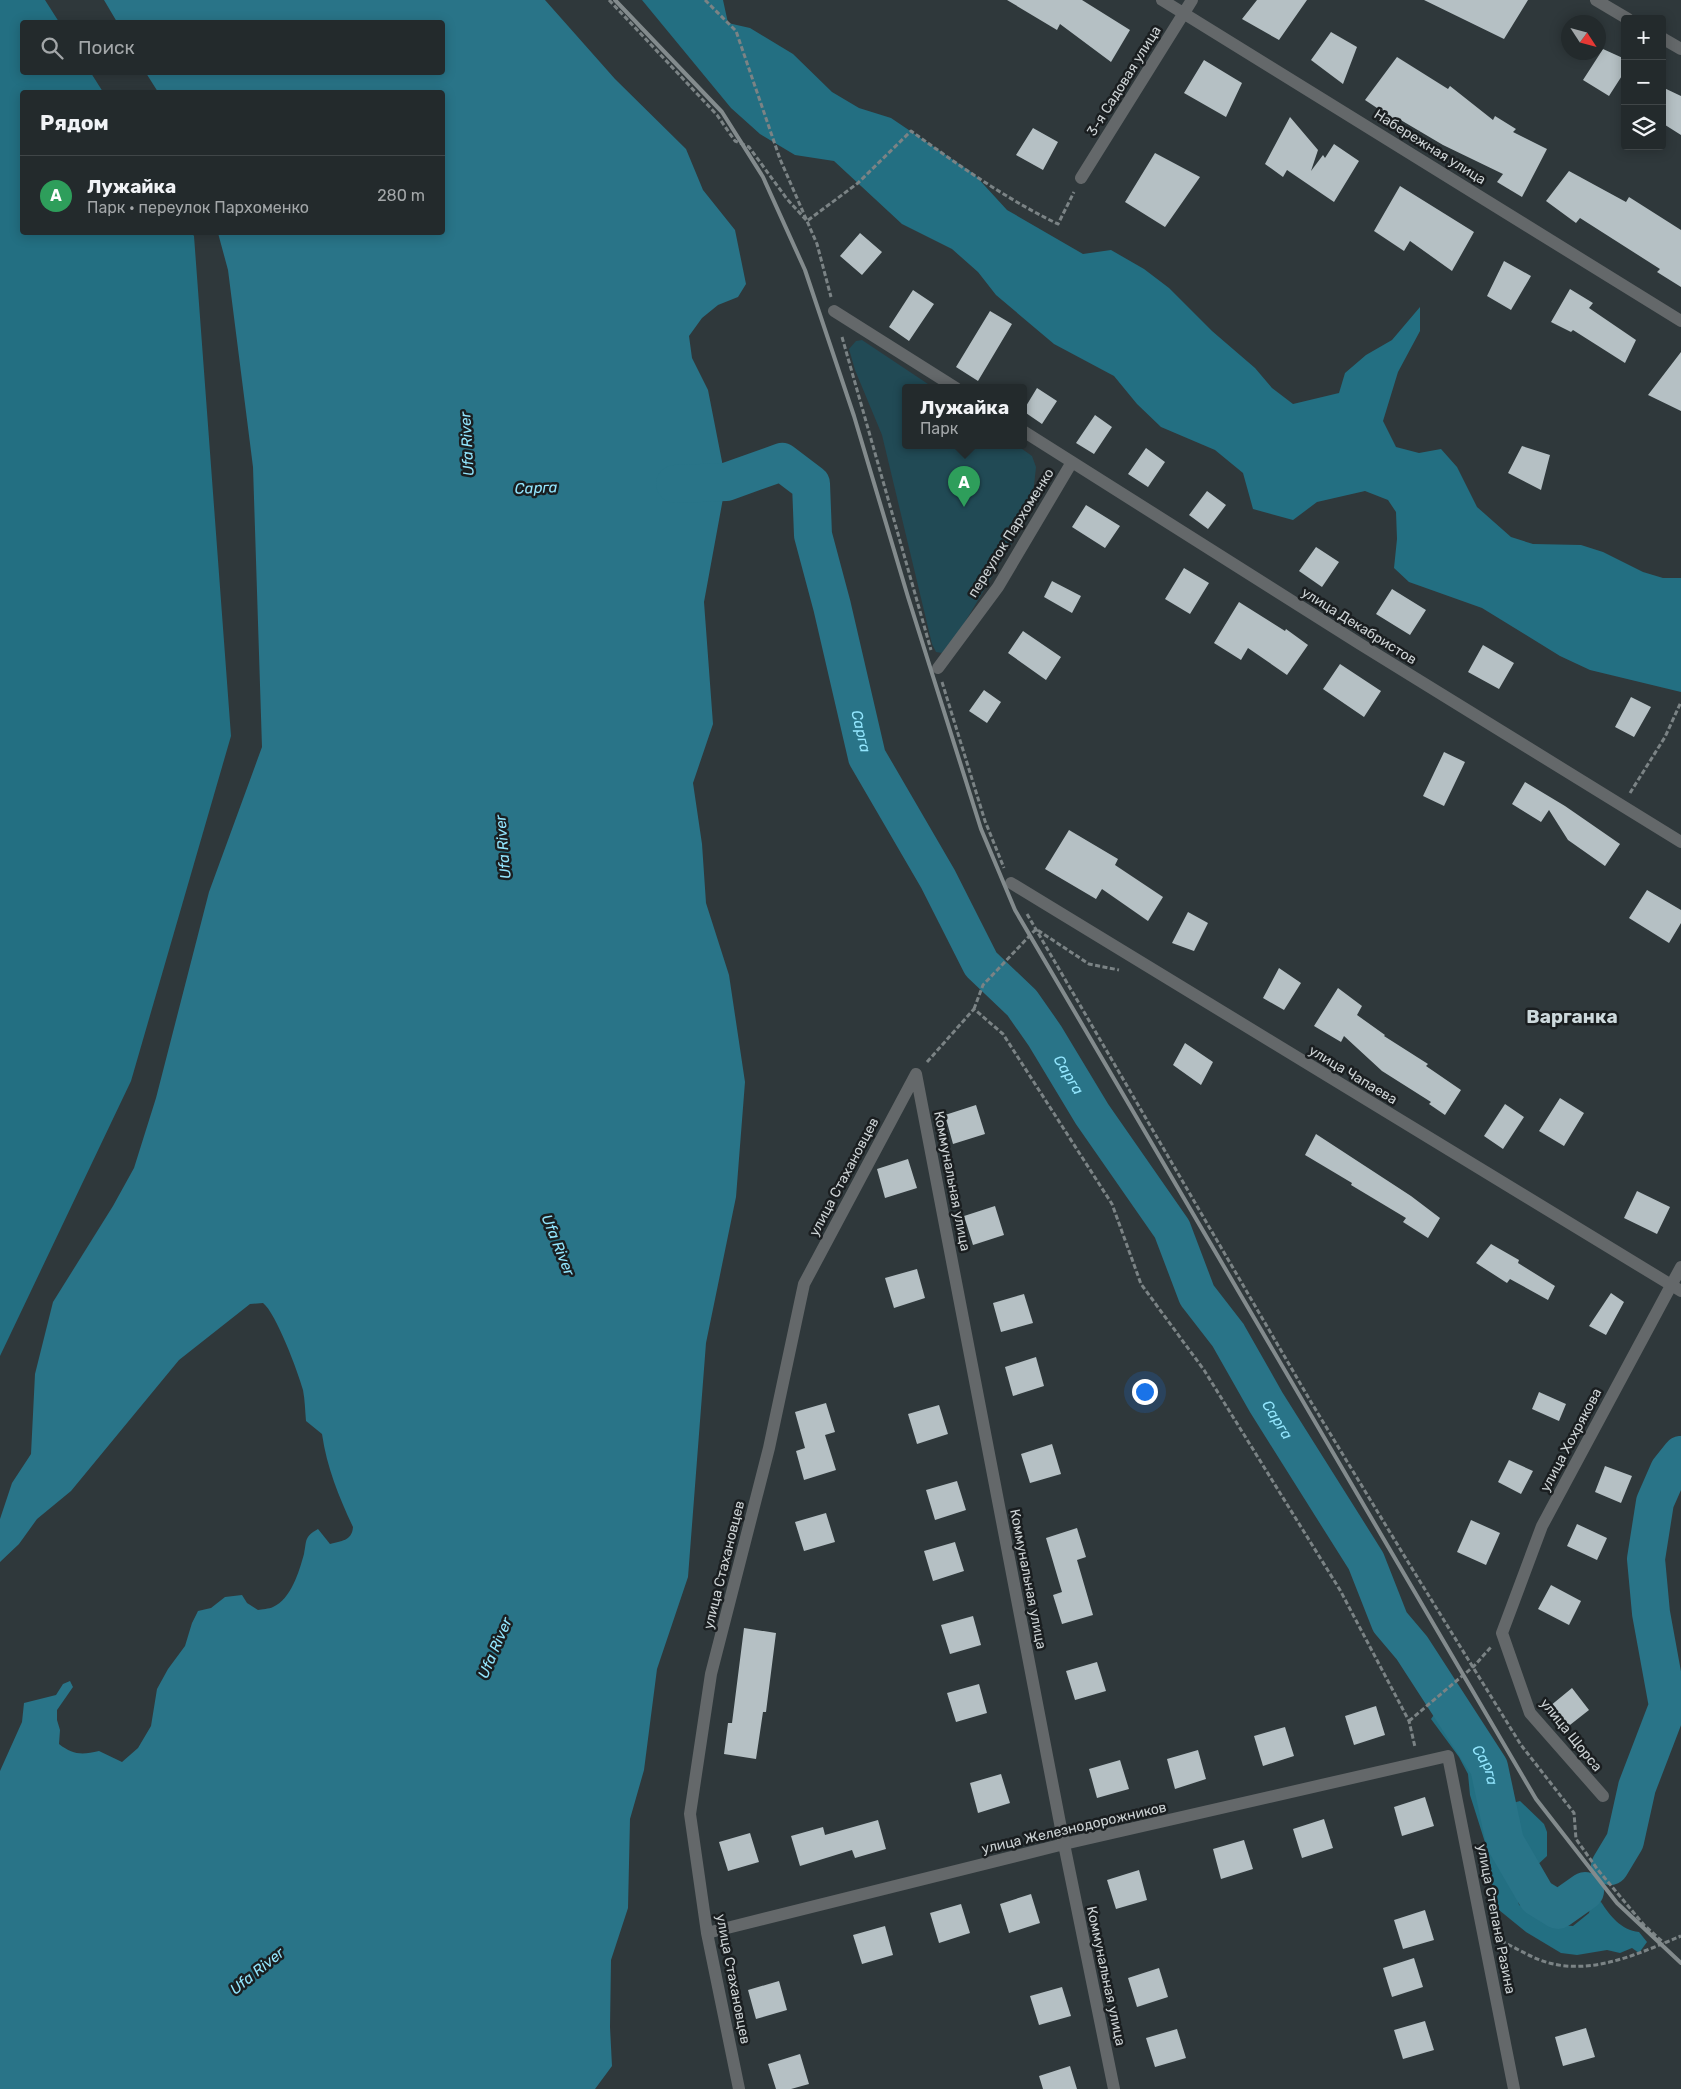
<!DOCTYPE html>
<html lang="ru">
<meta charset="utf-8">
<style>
:root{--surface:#232a2c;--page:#2b3234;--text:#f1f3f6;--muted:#a3a7a9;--line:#404648;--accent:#db2777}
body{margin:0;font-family:Rubik,sans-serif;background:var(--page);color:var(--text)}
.controls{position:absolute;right:15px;top:15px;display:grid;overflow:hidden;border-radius:5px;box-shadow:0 2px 12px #0003}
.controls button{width:45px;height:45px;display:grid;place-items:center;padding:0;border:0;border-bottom:1px solid var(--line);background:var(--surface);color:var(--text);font:25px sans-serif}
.compass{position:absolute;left:1561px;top:15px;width:45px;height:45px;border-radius:50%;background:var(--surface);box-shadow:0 2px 12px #0003;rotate:126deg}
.you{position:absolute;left:1144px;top:1391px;width:18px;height:18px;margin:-12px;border:4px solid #fff;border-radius:50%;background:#1a73e8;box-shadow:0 0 0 8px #1a73e833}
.badge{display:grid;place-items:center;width:32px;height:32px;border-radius:50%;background:var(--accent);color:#fff;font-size:16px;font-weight:700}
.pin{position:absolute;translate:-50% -41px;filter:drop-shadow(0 1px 2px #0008)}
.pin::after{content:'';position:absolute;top:26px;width:18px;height:15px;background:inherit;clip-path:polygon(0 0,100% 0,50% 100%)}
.popup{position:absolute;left:902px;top:384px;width:125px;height:65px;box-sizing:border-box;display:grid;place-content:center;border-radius:5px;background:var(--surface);filter:drop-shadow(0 1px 4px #0005);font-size:16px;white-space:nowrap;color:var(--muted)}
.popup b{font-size:19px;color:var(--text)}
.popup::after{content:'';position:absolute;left:50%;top:100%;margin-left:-10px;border:10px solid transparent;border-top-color:var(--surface)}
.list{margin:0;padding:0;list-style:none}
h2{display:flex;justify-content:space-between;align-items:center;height:65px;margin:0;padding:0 20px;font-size:21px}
h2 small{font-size:16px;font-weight:400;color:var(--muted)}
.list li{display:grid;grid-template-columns:32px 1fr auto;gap:15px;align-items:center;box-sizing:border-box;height:80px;padding:0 20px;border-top:1px solid var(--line)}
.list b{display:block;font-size:19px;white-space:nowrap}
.list p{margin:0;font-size:16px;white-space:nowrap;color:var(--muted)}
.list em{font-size:16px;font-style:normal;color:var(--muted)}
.icon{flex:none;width:28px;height:28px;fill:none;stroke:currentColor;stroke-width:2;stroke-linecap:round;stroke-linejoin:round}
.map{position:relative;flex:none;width:1681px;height:2089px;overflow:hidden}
.search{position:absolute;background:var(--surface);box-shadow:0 2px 12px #0003;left:20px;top:20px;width:425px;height:55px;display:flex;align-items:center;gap:12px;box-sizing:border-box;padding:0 18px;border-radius:5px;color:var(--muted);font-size:19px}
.panel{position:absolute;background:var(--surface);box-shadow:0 2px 12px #0003;left:20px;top:90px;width:425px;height:145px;border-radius:5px}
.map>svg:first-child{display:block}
.green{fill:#214a55}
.forest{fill:#236f82}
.water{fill:#297488}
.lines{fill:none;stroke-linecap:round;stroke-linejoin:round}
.river{stroke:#297488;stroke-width:38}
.building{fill:#b5c0c4}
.path{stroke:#7b8385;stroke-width:3;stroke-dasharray:5 2.5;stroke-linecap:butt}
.street{stroke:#64686a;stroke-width:12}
.rail{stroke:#838b8d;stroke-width:4}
.labels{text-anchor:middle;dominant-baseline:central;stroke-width:5;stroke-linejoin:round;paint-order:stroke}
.street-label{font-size:14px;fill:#cdd3d5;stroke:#1a1e20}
.water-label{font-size:15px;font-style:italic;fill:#93e6fe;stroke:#1a1e20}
.district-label{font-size:19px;font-weight:bold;fill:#cdd9dc;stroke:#1a1e20}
</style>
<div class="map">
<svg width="1681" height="2089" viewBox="0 0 1681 2089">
<rect width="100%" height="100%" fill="#2f383b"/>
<!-- green -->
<path class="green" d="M862 340 934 388H905V446H1018L1032 456 1036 467 1033 495 1026 520 959 632 942 653 936 652 932 644 882 435 855 370 849 349 856 341Z"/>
<!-- forest -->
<path class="forest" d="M0 0H45L59 22H22V72L91 73 103 92H22V232H191L194 236 231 736 131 1081 0 1356Z
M642 0H723L728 23 750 28 793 54 832 92 859 108 891 118 974 174 1007 210 1083 254 1111 250 1144 269 1169 288 1212 331 1255 368 1272 388 1293 404 1339 393 1345 373 1366 355 1392 340 1420 307V331L1398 372 1383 421 1396 447 1419 453 1441 449 1457 467 1477 507 1511 537 1533 544 1581 545 1603 552 1643 572 1663 578H1681V692L1590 670 1560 656 1482 608 1409 582 1394 568 1397 539 1396 512 1388 500 1365 491 1317 502 1293 520 1253 509 1243 473 1215 450 1161 427 1137 404 1114 376 1054 344 996 295 978 272 952 249 902 224 834 161 795 155 760 134 731 108Z
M1445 1699 1457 1700 1461 1711 1459 1726 1464 1729 1469 1736 1476 1737 1488 1756C1483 1774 1482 1794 1498 1807L1520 1801 1544 1824 1547 1832V1856L1534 1868C1534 1888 1550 1888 1556 1903L1544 1905 1522 1889 1516 1892 1519 1905C1538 1912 1552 1926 1573 1926L1589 1913 1591 1904 1601 1902C1610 1916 1621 1930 1639 1932L1647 1942 1639 1953 1632 1948 1620 1953 1607 1950 1577 1955 1561 1953 1526 1932 1499 1910 1493 1892 1489 1855 1470 1795 1468 1774 1459 1757 1431 1719Z"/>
<!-- water -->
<path class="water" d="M104 0H545L615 79 686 149 703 190 735 230 746 284 738 297 718 305 702 318 689 336 692 358 708 390 726 482 704 602 713 724 693 783 702 844 706 903 729 975 745 1082 736 1197 706 1343 688 1577 657 1669 644 1770 630 1819 628 1908 611 1960 610 2027 612 2066 595 2089H0V1771L22 1722 24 1703 56 1695 63 1684 70 1681 73 1687 57 1710V1720L60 1730 59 1744C73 1755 82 1755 99 1751L122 1762 138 1748 151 1726 157 1689 168 1669 185 1646 192 1623 198 1611 211 1608 225 1597 242 1595 247 1603 258 1610C262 1609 269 1609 273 1607 291 1599 299 1572 304 1554 307 1540 304 1537 318 1529L330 1544C341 1541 352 1541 353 1527 339 1497 327 1468 322 1434L306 1421C305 1411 305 1400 303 1390 298 1372 276 1313 263 1303L250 1304 179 1360 71 1491 37 1519 19 1544 0 1562V1519L12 1483 31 1454 35 1374 53 1302 113 1206 134 1168 156 1098 209 892 262 747 253 467 228 270 218 233 442 232V92H158L146 73 442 72V22H117Z"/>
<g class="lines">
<!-- river -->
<g class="river">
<path id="s1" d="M675 484 726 482 782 462 811 484 813 535 832 606 867 757 938 879 981 964 1022 1003 1045 1036 1092 1114 1172 1229 1197 1295 1228 1335 1266 1402 1366 1561 1390 1622 1412 1648 1489 1767 1505 1842 1537 1897 1558 1910 1585 1891"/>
<path d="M1610 1866 1625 1841 1637 1787 1668 1706 1651 1613 1646 1559 1655 1502 1669 1470 1681 1455"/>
</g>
</g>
<!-- building -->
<path class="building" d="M1007 0H1082L1130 30 1111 62 1060 24 1057 30Z
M1257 0H1307L1279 40 1242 19Z
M1424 0H1528L1504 39Z
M1331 32 1357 47 1343 84 1311 60Z
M1603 49 1625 59V71L1609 96 1583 80Z
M1397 57 1448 89 1450 86 1493 120 1495 116 1516 129 1513 132 1547 149 1522 197 1497 182 1503 174 1443 145 1399 119 1398 122 1365 100Z
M1204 60 1242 83 1226 117 1184 93Z
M1662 87 1681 96V135L1662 123Z
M1290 117 1318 150 1311 171 1323 155 1325 158 1334 144 1359 161 1334 202 1287 170 1283 177 1265 164Z
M1033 128 1058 142 1043 170 1016 155Z
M1155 153 1200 177 1165 227 1125 202Z
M1569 171 1626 202 1629 197 1681 230V287L1657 272 1660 269 1580 218 1576 223 1546 201Z
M1400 186 1474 232 1452 271 1410 241 1404 251 1374 231Z
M860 233 882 252 862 275 840 256Z
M1504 261 1531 276 1511 310 1487 296Z
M1570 289 1593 303 1589 308 1636 340 1625 363 1573 330 1571 332 1551 322Z
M913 290 934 304 909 341 889 327Z
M990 311 1012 324 978 381 956 367Z
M1681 352V411L1648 395Z
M1037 388 1057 401 1042 424 1023 411Z
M1095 415 1112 427 1094 454 1076 443Z
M1522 446 1550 455 1541 490 1508 473Z
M1146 448 1165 462 1148 487 1128 474Z
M1207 491 1226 505 1208 529 1189 515Z
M1086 505 1120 526 1105 548 1072 527Z
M1316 547 1339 562 1322 587 1299 571Z
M1184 568 1209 583 1190 614 1165 599Z
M1052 581 1081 596 1072 613 1044 597Z
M1392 589 1426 610 1410 635 1376 614Z
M1239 602 1285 631 1286 629 1308 645 1287 675 1248 648 1241 660 1214 643Z
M1023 631 1061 657 1046 680 1008 653Z
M1483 645 1514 663 1499 689 1468 672Z
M1340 664 1381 691 1364 717 1323 689Z
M984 690 1001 702 987 723 969 711Z
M1631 697 1651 707 1634 737 1615 727Z
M1444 752 1465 762 1444 806 1423 796Z
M1525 782 1565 806 1620 844 1605 866 1568 840 1549 810 1541 822 1512 804Z
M1069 830 1118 859 1115 865 1163 897 1148 921 1102 889 1096 899 1045 869Z
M1647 890 1681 910V923L1669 943 1629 918Z
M1188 912 1208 923 1194 951 1172 943Z
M1279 968 1301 983 1284 1010 1263 998Z
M1338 988 1362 1006 1357 1015 1385 1035 1384 1036 1428 1064 1426 1066 1461 1090 1445 1115 1429 1104 1431 1102 1382 1071 1344 1036 1341 1042 1314 1026Z
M1185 1043 1213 1062 1201 1085 1173 1065Z
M1560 1098 1584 1113 1564 1146 1539 1131Z
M1505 1104 1524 1117 1503 1149 1484 1136Z
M976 1105 985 1134 953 1144 945 1115Z
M1316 1134 1411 1196 1440 1218 1428 1238 1403 1222 1406 1218 1351 1185 1352 1183 1305 1155Z
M908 1159 917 1188 885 1198 877 1169Z
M1637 1191 1670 1207 1657 1234 1624 1218Z
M995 1206 1004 1235 973 1245 964 1216Z
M1491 1244 1519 1260 1518 1263 1555 1286 1548 1300 1510 1279 1507 1283 1476 1263Z
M917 1269 925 1298 894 1308 885 1278Z
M1611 1293 1624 1302 1606 1335 1589 1326Z
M1024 1294 1033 1323 1001 1332 993 1303Z
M1036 1357 1044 1386 1013 1396 1005 1367Z
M1539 1392 1566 1404 1559 1421 1532 1409Z
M826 1403 835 1432 825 1435 836 1470 804 1480 796 1451 805 1448 795 1412Z
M939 1405 948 1434 917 1444 908 1414Z
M1052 1444 1061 1474 1030 1483 1021 1454Z
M1509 1460 1533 1471 1521 1494 1498 1482Z
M1605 1466 1632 1476 1621 1503 1595 1492Z
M957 1481 966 1510 935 1520 926 1490Z
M826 1513 835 1542 804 1551 795 1522Z
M1471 1520 1500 1533 1486 1565 1457 1552Z
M1577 1524 1607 1538 1597 1560 1567 1546Z
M1077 1528 1086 1557 1077 1560 1093 1615 1062 1624 1053 1595 1062 1592 1046 1538Z
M955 1542 964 1571 933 1581 924 1551Z
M1551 1585 1581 1601 1569 1625 1538 1609Z
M973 1616 981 1645 950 1654 941 1625Z
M744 1628 776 1633 766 1712H763L756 1759 724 1754 728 1723H732Z
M1097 1662 1106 1691 1075 1700 1066 1671Z
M979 1684 987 1713 956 1722 947 1693Z
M1572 1688 1589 1710 1561 1732 1544 1711Z
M1376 1706 1385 1735 1354 1745 1345 1716Z
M1285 1727 1294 1756 1263 1766 1254 1736Z
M1198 1750 1206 1779 1175 1789 1167 1759Z
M1120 1760 1129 1789 1097 1798 1089 1769Z
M1001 1774 1010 1803 978 1813 970 1783Z
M1425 1797 1434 1826 1402 1836 1394 1807Z
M1324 1819 1333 1848 1302 1858 1293 1829Z
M878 1820 886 1849 855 1858 852 1850 800 1866 791 1836 823 1827 825 1835Z
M750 1833 759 1862 728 1871 719 1842Z
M1244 1840 1253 1869 1221 1879 1213 1849Z
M1139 1870 1147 1900 1116 1909 1107 1880Z
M1031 1894 1040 1923 1009 1933 1000 1904Z
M961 1904 970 1933 939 1943 930 1913Z
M1425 1910 1434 1940 1403 1949 1394 1920Z
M885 1926 893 1955 862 1964 853 1935Z
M1414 1958 1423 1987 1392 1997 1383 1968Z
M1159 1968 1168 1997 1137 2007 1128 1978Z
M779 1981 787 2010 756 2019 748 1990Z
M1062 1987 1071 2016 1039 2025 1030 1996Z
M1425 2021 1434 2050 1403 2059 1394 2030Z
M1586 2028 1595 2057 1563 2066 1555 2037Z
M1177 2029 1186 2058 1155 2067 1146 2038Z
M800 2054 809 2084 791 2089H776L768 2064Z
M1070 2066 1077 2089H1043L1039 2076Z"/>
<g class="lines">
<!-- path -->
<path class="path" d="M609 0 717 115 735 141 749 147 787 199 807 221 858 183 911 131C957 164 1006 199 1058 224L1074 192
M705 0 736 31 780 159 817 244 831 297
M842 337 931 650
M942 682 985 821 1004 868
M1630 793 1665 737 1681 702
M1027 914 1311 1402 1408 1562 1521 1745 1574 1813 1576 1839 1598 1870 1644 1925 1664 1943
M974 1009 983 985 1036 929 1089 964 1119 970
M927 1062 974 1009 1003 1034 1112 1204 1141 1284 1204 1370 1340 1590 1409 1721 1415 1747
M1409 1721 1474 1666 1491 1647
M1501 1941C1514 1947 1527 1955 1540 1960 1587 1978 1638 1954 1681 1936"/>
<!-- street -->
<path class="street" d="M1162 0 1681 321
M1596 0 1628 19
M1662 38 1681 49
M1081 178 1192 0
M834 311 956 388
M1023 431 1360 644 1681 842
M938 668 998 587 1072 462
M1011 883 1681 1291
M916 1074 1064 1844 1114 2089
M1603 1796 1530 1713 1502 1633 1542 1526 1681 1267
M707 1933 1064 1844 1448 1756 1514 2089
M739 2089 707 1933 690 1814 711 1674 769 1448 804 1284 916 1074"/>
<!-- rail -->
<path class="rail" d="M615 0 722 112 763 177 805 270 854 416 908 597 981 829 1015 910 1536 1799 1617 1903 1681 1963"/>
</g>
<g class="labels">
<!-- street labels -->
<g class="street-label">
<text transform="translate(1124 81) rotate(-58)">3-я Садовая улица</text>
<text transform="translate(1430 147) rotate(32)">Набережная улица</text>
<text transform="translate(1011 533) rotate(-58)">переулок Пархоменко</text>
<text transform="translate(1359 626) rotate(32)">улица Декабристов</text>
<text transform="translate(1353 1075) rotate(31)">улица Чапаева</text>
<text transform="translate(844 1177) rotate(-62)">улица Стахановцев</text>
<text transform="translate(952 1181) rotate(79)">Коммунальная улица</text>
<text transform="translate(1571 1440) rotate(-62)">улица Хохрякова</text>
<text transform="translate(724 1565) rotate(-76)">улица Стахановцев</text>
<text transform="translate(1028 1579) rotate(79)">Коммунальная улица</text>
<text transform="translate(1571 1735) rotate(51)">улица Щорса</text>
<text transform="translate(1074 1828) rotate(-13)">улица Железнодорожников</text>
<text transform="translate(1496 1919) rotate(79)">улица Степана Разина</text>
<text transform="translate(1106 1976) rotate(78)">Коммунальная улица</text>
<text transform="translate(733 1979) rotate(79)">улица Стахановцев</text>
</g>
<!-- water labels -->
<g class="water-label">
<text transform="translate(467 444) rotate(-93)">Ufa River</text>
<text transform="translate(536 488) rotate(-2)">Сарга</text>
<text stroke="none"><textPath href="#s1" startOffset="400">Сарга</textPath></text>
<text transform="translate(503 847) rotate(-95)">Ufa River</text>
<text stroke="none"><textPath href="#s1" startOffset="805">Сарга</textPath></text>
<text transform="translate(558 1245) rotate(68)">Ufa River</text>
<text stroke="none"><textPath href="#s1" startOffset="1210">Сарга</textPath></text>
<text transform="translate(495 1648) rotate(-67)">Ufa River</text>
<text stroke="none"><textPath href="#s1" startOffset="1615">Сарга</textPath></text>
<text transform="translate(257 1971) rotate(-39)">Ufa River</text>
</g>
<!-- district labels -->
<g class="district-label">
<text x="1572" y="1016">Варганка</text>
</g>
</g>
</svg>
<div class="controls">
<button>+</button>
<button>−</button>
<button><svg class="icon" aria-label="layers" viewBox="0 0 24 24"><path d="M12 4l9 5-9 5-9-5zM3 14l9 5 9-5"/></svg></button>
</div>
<svg class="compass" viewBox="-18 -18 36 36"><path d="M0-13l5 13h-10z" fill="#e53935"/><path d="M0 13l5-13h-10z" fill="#a3a7a9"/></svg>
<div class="you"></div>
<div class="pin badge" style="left:964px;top:507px;background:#2e9e5b">A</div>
<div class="popup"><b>Лужайка</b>Парк</div>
<div class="search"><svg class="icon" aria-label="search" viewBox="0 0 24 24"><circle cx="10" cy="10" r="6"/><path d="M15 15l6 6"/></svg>Поиск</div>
<section class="panel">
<h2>Рядом<small></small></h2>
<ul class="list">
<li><span class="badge" style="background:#2e9e5b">A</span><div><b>Лужайка</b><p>Парк · переулок Пархоменко</p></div><em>280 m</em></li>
</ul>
</section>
</div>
